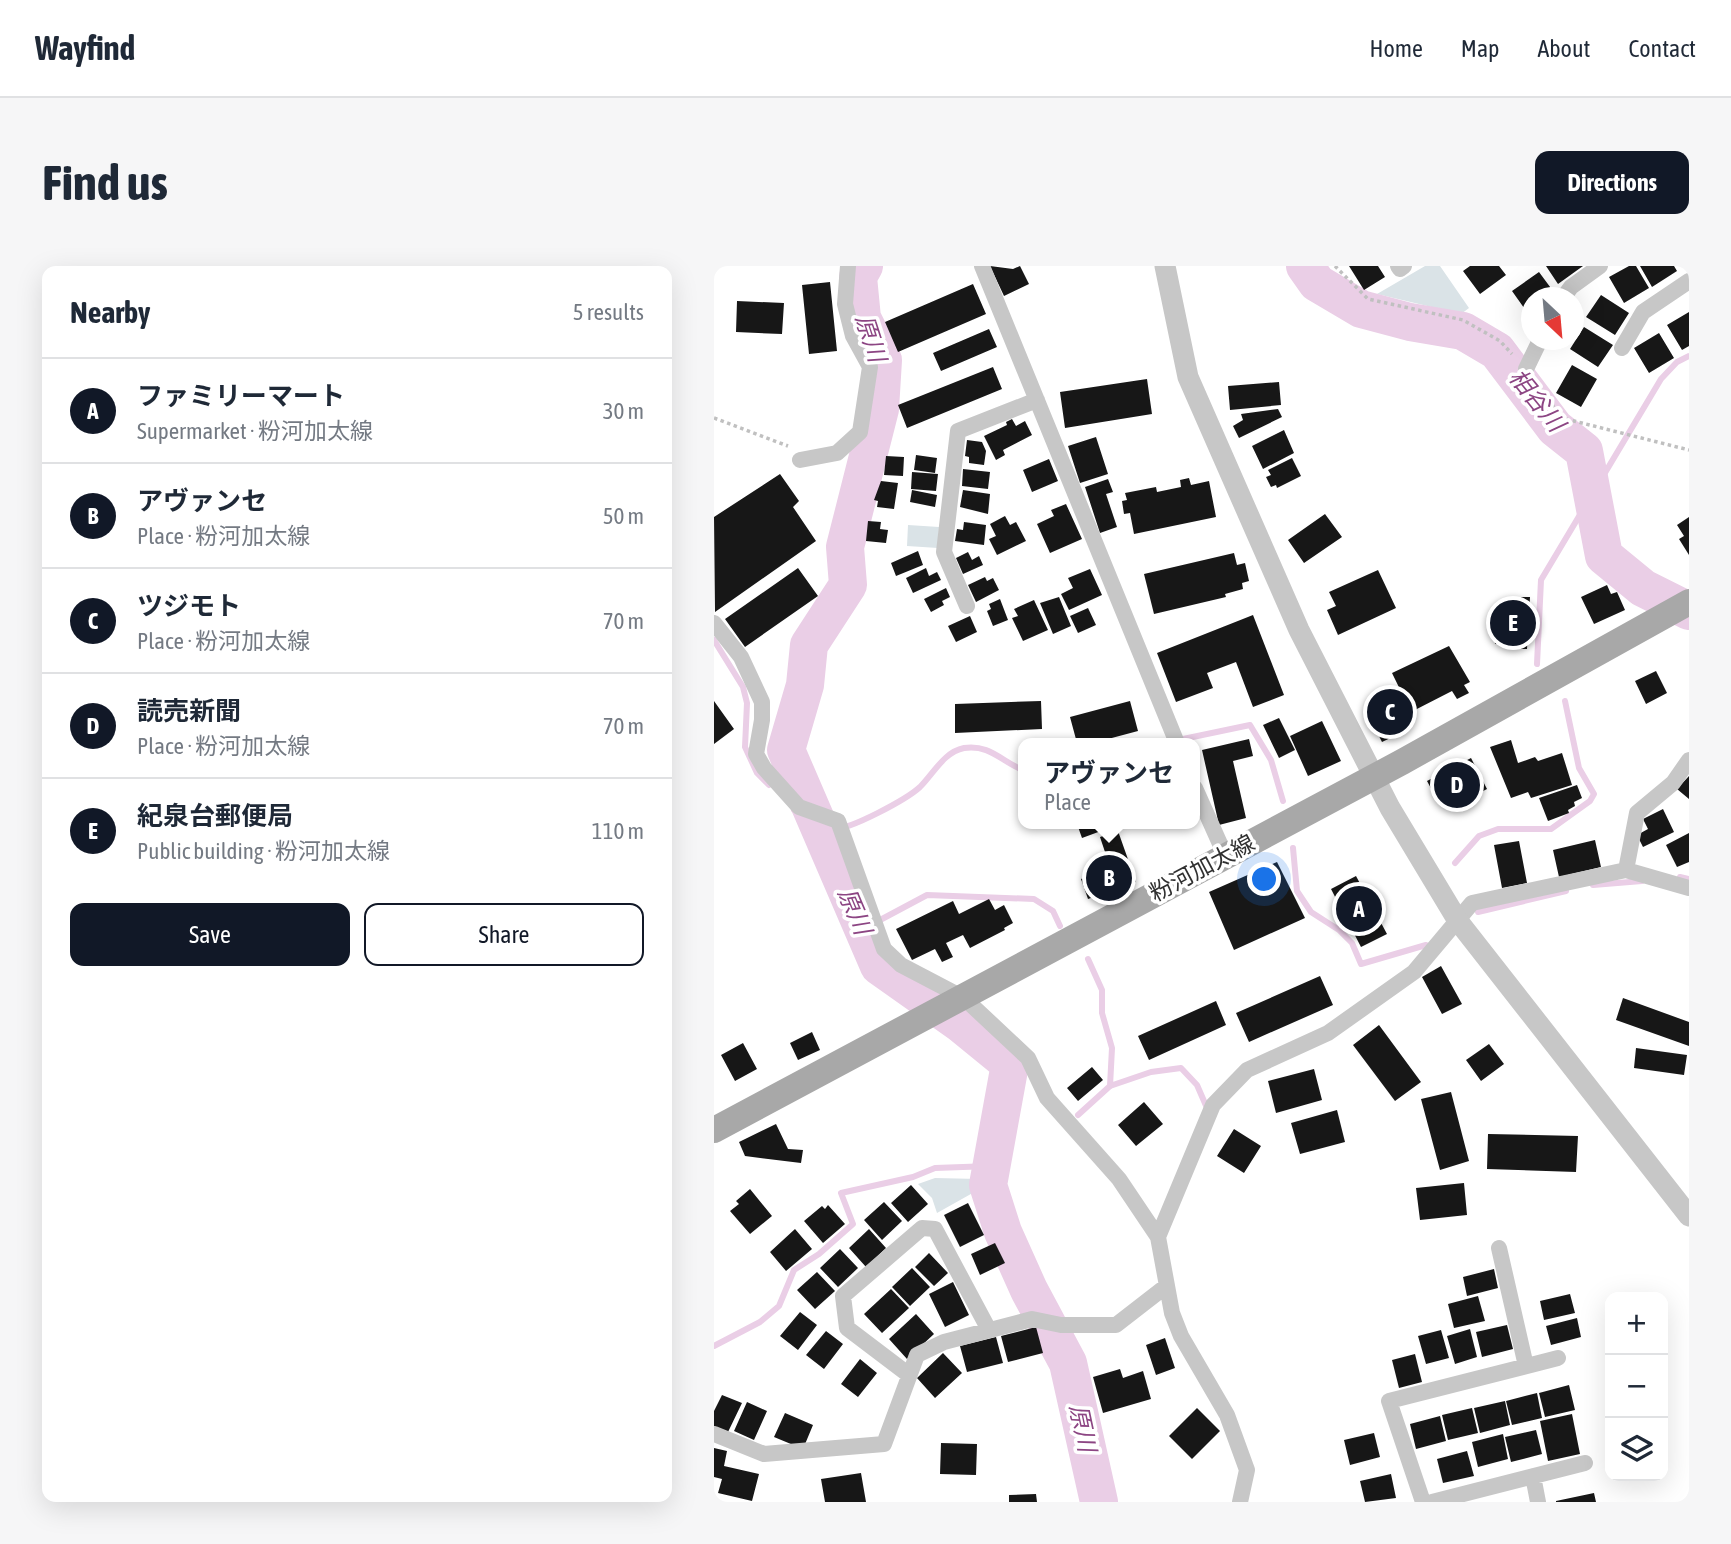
<!DOCTYPE html>
<meta charset="utf-8">
<style>
:root{--surface:#fff;--page:#f6f6f7;--text:#1f2937;--muted:#747a83;--line:#e0e1e3;--accent:#111827}
body{margin:0;font-family:"Asap Condensed","Noto Sans JP",sans-serif;background:var(--page);color:var(--text)}
.controls{position:absolute;right:21px;bottom:21px;display:grid;overflow:hidden;border-radius:14px;box-shadow:0 7px 28px #0002}
.controls button{width:63px;height:63px;display:grid;place-items:center;padding:0;border:0;border-bottom:2px solid var(--line);background:var(--surface);color:var(--text);font:35px sans-serif}
.compass{position:absolute;left:807px;top:21px;width:63px;height:63px;border-radius:50%;background:var(--surface);box-shadow:0 7px 28px #0002;rotate:154deg}
.you{position:absolute;left:551px;top:614px;width:24px;height:24px;margin:-18px;border:5px solid #fff;border-radius:50%;background:#1a73e8;box-shadow:0 0 0 10px #1a73e833}
.badge{display:grid;place-items:center;width:46px;height:46px;border-radius:50%;background:var(--accent);color:#fff;font-size:23px;font-weight:700}
.pin{position:absolute;translate:-50% -50%;border:4px solid #fff;box-shadow:0 2px 7px #0006}
.popup{position:absolute;left:304px;top:472px;width:182px;height:91px;box-sizing:border-box;display:grid;place-content:center;border-radius:14px;background:var(--surface);filter:drop-shadow(0 2px 5px #0005);font-size:23px;white-space:nowrap;color:var(--muted)}
.popup b{font-size:26px;color:var(--text)}
.popup::after{content:'';position:absolute;left:50%;top:100%;margin-left:-14px;border:14px solid transparent;border-top-color:var(--surface)}
.list{margin:0;padding:0;list-style:none}
h2{display:flex;justify-content:space-between;align-items:center;height:91px;margin:0;padding:0 28px;font-size:30px}
h2 small{font-size:23px;font-weight:400;color:var(--muted)}
.list li{display:grid;grid-template-columns:46px 1fr auto;gap:21px;align-items:center;box-sizing:border-box;height:105px;padding:0 28px;border-top:2px solid var(--line)}
.list b{display:block;font-size:26px;white-space:nowrap}
.list p{margin:0;font-size:23px;white-space:nowrap;color:var(--muted)}
.list em{font-size:23px;font-style:normal;color:var(--muted)}
.actions{display:flex;gap:14px;padding:21px 28px}
.actions a{flex:1;padding:16px 0;border:2px solid var(--accent);border-radius:14px;text-align:center;font-size:24px;color:var(--accent)}
.actions .main{background:var(--accent);color:#fff}
.icon{flex:none;width:38px;height:38px;fill:none;stroke:currentColor;stroke-width:2;stroke-linecap:round;stroke-linejoin:round}
.map{position:relative;flex:none;width:975px;height:1236px;overflow:hidden;border-radius:14px}
header{display:flex;align-items:center;gap:42px;box-sizing:border-box;height:98px;padding:0 35px;background:var(--surface);border-bottom:2px solid var(--line)}
header strong{font-size:33px}
nav{display:flex;gap:38px;margin-inline-start:auto;font-size:24px}
.intro{display:flex;align-items:center;justify-content:space-between;box-sizing:border-box;height:168px;padding:0 42px}
h1{margin:0;font-size:49px}
.button{padding:18px 32px;border-radius:14px;background:var(--accent);color:#fff;font-size:24px;font-weight:700}
main{display:flex;gap:42px;padding:0 42px}
aside{flex:1;background:var(--surface);border-radius:14px;box-shadow:0 7px 28px #0002}
.map>svg:first-child{display:block}
.green{fill:#dae3e7}
.lines{fill:none;stroke-linecap:round;stroke-linejoin:round}
.stream{stroke:#eacee6;stroke-width:6}
.river{stroke:#eacee6;stroke-width:38}
.building{fill:#171717}
.path{stroke:#c0c0c0;stroke-width:3.5;stroke-dasharray:3.5 3.5;stroke-linecap:butt}
.minor{stroke:#c7c7c7;stroke-width:16}
.tertiary{stroke:#c7c7c7;stroke-width:21}
.primary{stroke:#a8a8a8;stroke-width:26}
.labels{text-anchor:middle;dominant-baseline:central;stroke-width:7;stroke-linejoin:round;paint-order:stroke}
.street-label{font-size:23px;fill:#303030;stroke:#fff}
.water-label{font-size:24px;font-style:italic;fill:#8c4583;stroke:#fff}
</style>
<header>
<strong>Wayfind</strong>
<nav><a>Home</a><a>Map</a><a>About</a><a>Contact</a></nav>
</header>
<div class="intro"><h1>Find us</h1><a class="button">Directions</a></div>
<main>
<aside>
<h2>Nearby<small>5 results</small></h2>
<ul class="list">
<li><span class="badge">A</span><div><b>ファミリーマート</b><p>Supermarket · 粉河加太線</p></div><em>30 m</em></li>
<li><span class="badge">B</span><div><b>アヴァンセ</b><p>Place · 粉河加太線</p></div><em>50 m</em></li>
<li><span class="badge">C</span><div><b>ツジモト</b><p>Place · 粉河加太線</p></div><em>70 m</em></li>
<li><span class="badge">D</span><div><b>読売新聞</b><p>Place · 粉河加太線</p></div><em>70 m</em></li>
<li><span class="badge">E</span><div><b>紀泉台郵便局</b><p>Public building · 粉河加太線</p></div><em>110 m</em></li>
</ul>
<div class="actions"><a class="main">Save</a><a>Share</a></div>
</aside>
<div class="map">
<svg width="975" height="1236" viewBox="0 0 975 1236">
<rect width="100%" height="100%" fill="#fff"/>
<!-- green -->
<path class="green" d="M711 0H726L755 42 747 48 663 28Z
M194 259 225 261 224 282 193 280Z
M221 912 265 913 264 924 223 947 218 932 204 918Z"/>
<g class="lines">
<!-- stream -->
<path class="stream" d="M0 374 29 421 33 437 31 481 43 507 55 519
M823 398 827 314 947 113 963 96 975 90
M450 477 536 459 557 494 569 535
M80 544C90 554 104 562 119 563 136 564 193 533 206 521 220 507 230 486 250 482 276 478 288 496 309 504
M579 582 583 625 597 646 625 664 638 677 647 698 712 679
M741 597 765 570 784 563H837L876 535 880 528 865 502 851 435
M966 611 975 613
M879 619 928 615
M764 646 852 625
M168 653 213 629 320 633 339 645 346 660
M374 693 388 724V747L398 782 396 820
M364 849 396 820 437 806 467 802 483 819 493 842
M0 1080 46 1056 65 1040 80 1004 105 988 139 958 127 927 199 911 221 902 277 900"/>
<!-- river -->
<path class="river" d="M150 0 144 11 148 52 169 94 166 143 131 281 134 319 95 379 91 419 72 484 165 700 247 758 296 798 274 919 289 966 315 1024 354 1097 385 1236
M591 0 603 17 647 43 696 56 749 65 783 85 841 162 870 185 890 290 929 322 975 345"/>
</g>
<!-- building -->
<path class="building" d="M276 0 299 3 306 0 315 18 290 30Z
M635 0H664L671 11 650 24Z
M756 0H785L792 9 766 28 749 5Z
M832 0H869L844 18Z
M915 0H922L935 22 910 37 895 11Z
M926 0H960L963 5 938 21Z
M825 6 842 29 818 32 815 49 798 25Z
M116 16 123 85 95 88 88 19Z
M259 18 272 48 184 86 171 56Z
M887 29 915 47 901 69 872 51Z
M23 35 70 37 68 68 22 66Z
M975 46V80L968 84 953 59Z
M870 61 899 79 884 101 856 83Z
M275 63 283 81 227 105 219 87Z
M945 67 960 92 935 107 920 82Z
M858 99 883 113 867 141 842 127Z
M279 101 288 123 193 162 184 139Z
M433 113 438 148 351 162 346 126Z
M565 116 567 139 516 144 514 120Z
M564 143 568 151 525 172 519 160 529 154 527 148Z
M298 153 302 160 311 155 318 169 289 184 291 189 282 194 270 170 293 159 292 156Z
M570 164 580 187 549 203 538 180Z
M382 171 394 208 366 217 354 180Z
M253 174 268 176 272 185 270 199 255 197V191L251 190Z
M202 189 223 192 221 207 200 204Z
M172 190 190 191 189 210 170 209Z
M578 192 587 210 563 222 562 219 557 221 552 211 557 209 554 204Z
M335 193 344 215 318 226 309 204Z
M249 203 276 206 274 223 248 220Z
M198 206 224 208 222 225 197 223Z
M66 208 85 235 79 241 102 275 1 346 0 251Z
M475 212 477 219 495 215 502 251 420 268 416 247 410 248 408 235 413 234 411 227 442 221 443 226 467 221 466 214Z
M394 213 399 226 392 228 403 261 386 267 371 221Z
M167 215 184 217 180 243 163 241 164 235 160 234Z
M198 224 223 229 221 241 196 236Z
M249 224 276 228 274 248 246 241Z
M352 238 368 273 336 287 323 258 340 250 337 244Z
M611 248 628 271 590 297 574 274Z
M291 250 296 259 302 256 312 275 283 289 275 273 282 270 276 258Z
M975 251V289L965 273 970 270 963 259Z
M154 255 167 256 166 263 174 264 172 277 152 275Z
M250 256 272 259 270 279 241 275 243 263 249 264Z
M204 285 209 299 182 310 177 297Z
M254 286 258 294 265 290 269 299 249 308 242 292Z
M520 287 523 299 531 297 535 315 528 317 529 323 511 328 512 331 440 348 430 308Z
M84 302 104 330 31 381 11 353Z
M212 302 215 310 223 306 227 314 199 327 192 312Z
M376 303 388 329 355 344 347 328 359 322 354 312Z
M664 304 682 342 624 369 613 344 622 340 615 326Z
M271 311 273 315 279 312 285 324 262 336 254 319Z
M893 319 897 328 903 326 911 344 880 358 867 331Z
M232 322 236 331 228 335 230 339 217 346 210 333Z
M345 331 357 360 339 368 326 337Z
M799 331H816L813 383H801V378H781L780 338H799Z
M286 333 294 354 279 360 273 345 277 343 275 338Z
M320 334 334 364 309 375 298 352 304 350 300 343Z
M374 342 382 359 364 367 356 350Z
M539 349 570 429 539 441 522 396 493 407 499 422 462 436 443 387Z
M256 350 263 366 242 376 234 360Z
M735 380 756 416 750 419 755 427 743 433 738 425 697 446 678 407Z
M942 405 953 427 932 438 921 415Z
M680 426 697 462 668 476 659 458 667 455 658 437Z
M0 435 20 463 0 478Z
M327 435 328 463 241 467V438Z
M416 435 424 465 379 477H363L356 451Z
M565 452 581 484 565 492 549 459Z
M608 455 627 495 594 510 576 470Z
M535 473 539 490 519 495 532 552 505 559 488 484Z
M797 474 804 497 821 491 824 495 848 487 858 519 817 532 814 526 797 532 776 481Z
M757 492 773 523 738 541 734 533 725 537 713 515Z
M975 510V533L963 523Z
M863 519 868 532 860 536 861 540 854 544 855 547 834 555 825 532Z
M949 543 960 566 929 581 923 569 934 563 929 553Z
M363 558H406L368 572Z
M404 565 422 616 374 633 367 613 372 611 370 607 395 598 386 571Z
M975 567V596L963 601 952 579Z
M881 574 887 601 845 611 839 584Z
M805 575 813 617 788 622 780 579Z
M563 596 591 652 520 684 495 626Z
M642 610 673 668 647 681 617 623Z
M275 633 281 644 290 639 299 657 290 662 291 664 256 682 249 669 232 677 239 691 228 696 221 683 198 694 182 663 239 635 245 648Z
M727 700 748 738 728 748 708 711Z
M606 710 619 739 535 776 522 747Z
M909 732 975 756V780L902 754Z
M502 735 512 759 435 794 424 770Z
M665 759 707 816 681 835 639 779Z
M98 766 106 784 84 794 76 777Z
M29 777 43 803 21 815 7 789Z
M775 778 790 798 767 815 752 794Z
M922 782 973 789 970 809 920 802Z
M378 801 389 814 364 835 353 822Z
M600 803 608 834 562 847 554 815Z
M737 826 755 895 726 904 707 833Z
M430 836 449 858 422 880 404 859Z
M623 844 631 876 586 888 577 857Z
M62 858 74 883 89 884 87 897 31 890 25 876Z
M520 863 547 880 530 907 503 890Z
M774 868 864 870 862 906 773 903Z
M750 917 753 949 706 954 702 922Z
M197 919 214 938 194 956 177 937Z
M36 923 58 950 36 968 16 945 25 938 22 935Z
M170 936 188 955 168 974 150 954Z
M254 937 270 969 246 981 230 949Z
M114 939 131 958 109 977 90 955 108 940 111 943Z
M81 963 98 983 72 1005 56 986Z
M155 963 172 982 152 1001 135 982Z
M281 977 291 997 266 1009 257 988Z
M126 983 144 1002 124 1021 106 1002Z
M215 987 234 1007 220 1020 201 1001Z
M198 1002 216 1021 196 1040 178 1021Z
M780 1003 784 1022 753 1030 749 1011Z
M103 1006 121 1025 101 1043 83 1024Z
M239 1016 255 1049 231 1061 215 1028Z
M177 1023 195 1042 168 1067 150 1048Z
M856 1028 861 1047 830 1054 826 1035Z
M764 1030 771 1055 740 1062 734 1038Z
M86 1046 103 1059 84 1084 66 1070Z
M202 1048 220 1068 193 1093 175 1073Z
M863 1052 867 1071 837 1079 832 1060Z
M793 1059 799 1083 768 1091 762 1066Z
M322 1061 329 1087 294 1096 287 1070Z
M756 1063 763 1091 741 1098 733 1070Z
M727 1064 735 1092 712 1098 704 1070Z
M112 1065 129 1078 110 1103 92 1089Z
M282 1071 289 1097 253 1106 246 1080Z
M451 1072 461 1102 442 1109 432 1079Z
M229 1087 248 1107 221 1132 203 1112Z
M701 1088 708 1116 685 1122 678 1094Z
M146 1093 163 1107 144 1131 127 1118Z
M406 1103 409 1112 429 1105 437 1133 389 1147 379 1111Z
M855 1119 861 1144 831 1151 825 1127Z
M823 1127 828 1152 798 1159 792 1135Z
M8 1129 28 1137 14 1166 0 1160V1145Z
M791 1135 796 1159 766 1167 760 1142Z
M33 1136 53 1145 40 1174 20 1165Z
M483 1142 506 1165 478 1193 455 1170Z
M758 1142 764 1167 734 1174 728 1149Z
M71 1147 99 1159 89 1183 60 1171Z
M858 1148 866 1188 834 1195 826 1155Z
M726 1150 732 1175 702 1183 696 1158Z
M822 1164 828 1188 797 1196 791 1171Z
M660 1167 666 1191 636 1199 630 1174Z
M789 1168 794 1193 764 1201 758 1176Z
M227 1177 263 1178 262 1209 226 1208Z
M0 1182 13 1185 10 1200 45 1208 38 1235 4 1227 8 1213 0 1211Z
M753 1185 760 1210 729 1217 723 1193Z
M147 1207 152 1236H111L107 1213Z
M677 1208 682 1232 651 1236 646 1215Z
M880 1227 882 1236H842V1235Z
M322 1228 323 1236H295V1229Z"/>
<g class="lines">
<!-- path -->
<path class="path" d="M621 0 654 33 749 54 786 75 798 88
M821 116 848 152 975 184
M0 152 74 180"/>
<!-- minor -->
<path class="minor" d="M268 0 463 477
M684 0 686 3 690 0
M849 32 857 21 886 0
M908 82 929 46 975 15
M812 103 826 74
M86 194 123 187 146 166 156 101 139 70 131 38 134 0
M253 340 230 286 244 165 323 134
M0 357 27 391 48 436V454L42 488 50 502 85 541 124 555 170 683 187 699 250 732 314 792 333 832 405 913 444 971 458 1047 467 1070 513 1149 533 1204 526 1236
M481 522 511 589
M912 604 923 547 959 517 975 494
M444 971 499 839 533 804 614 767 700 706 758 637 912 604 975 622
M785 982 812 1100
M195 1109 133 1062 129 1030 208 962 221 963 275 1064
M0 1168 50 1188 170 1178 203 1089 230 1076 318 1053 347 1059H402L451 1021
M819 1210 824 1236
M709 1236 675 1135 844 1092
M718 1236 871 1197"/>
<!-- tertiary -->
<path class="tertiary" d="M451 0 474 111 585 364 676 542 744 655 975 950"/>
<!-- primary -->
<path class="primary" d="M0 864 688 496 975 336"/>
</g>
<g class="labels">
<!-- street labels -->
<g class="street-label">
<text transform="translate(488 602) rotate(-28)">粉河加太線</text>
</g>
<!-- water labels -->
<g class="water-label">
<text transform="translate(157 72) rotate(72)">原川</text>
<text transform="translate(823 134) rotate(51)">相谷川</text>
<text transform="translate(141 645) rotate(67)">原川</text>
<text transform="translate(369 1162) rotate(78)">原川</text>
</g>
</g>
</svg>
<div class="controls">
<button>+</button>
<button>−</button>
<button><svg class="icon" aria-label="layers" viewBox="0 0 24 24"><path d="M12 4l9 5-9 5-9-5zM3 14l9 5 9-5"/></svg></button>
</div>
<svg class="compass" viewBox="-18 -18 36 36"><path d="M0-13l5 13h-10z" fill="#e53935"/><path d="M0 13l5-13h-10z" fill="#747a83"/></svg>
<div class="you"></div>
<div class="pin badge" style="left:645px;top:643px">A</div>
<div class="pin badge" style="left:395px;top:612px">B</div>
<div class="popup"><b>アヴァンセ</b>Place</div>
<div class="pin badge" style="left:676px;top:446px">C</div>
<div class="pin badge" style="left:743px;top:519px">D</div>
<div class="pin badge" style="left:799px;top:357px">E</div>
</div>
</main>
